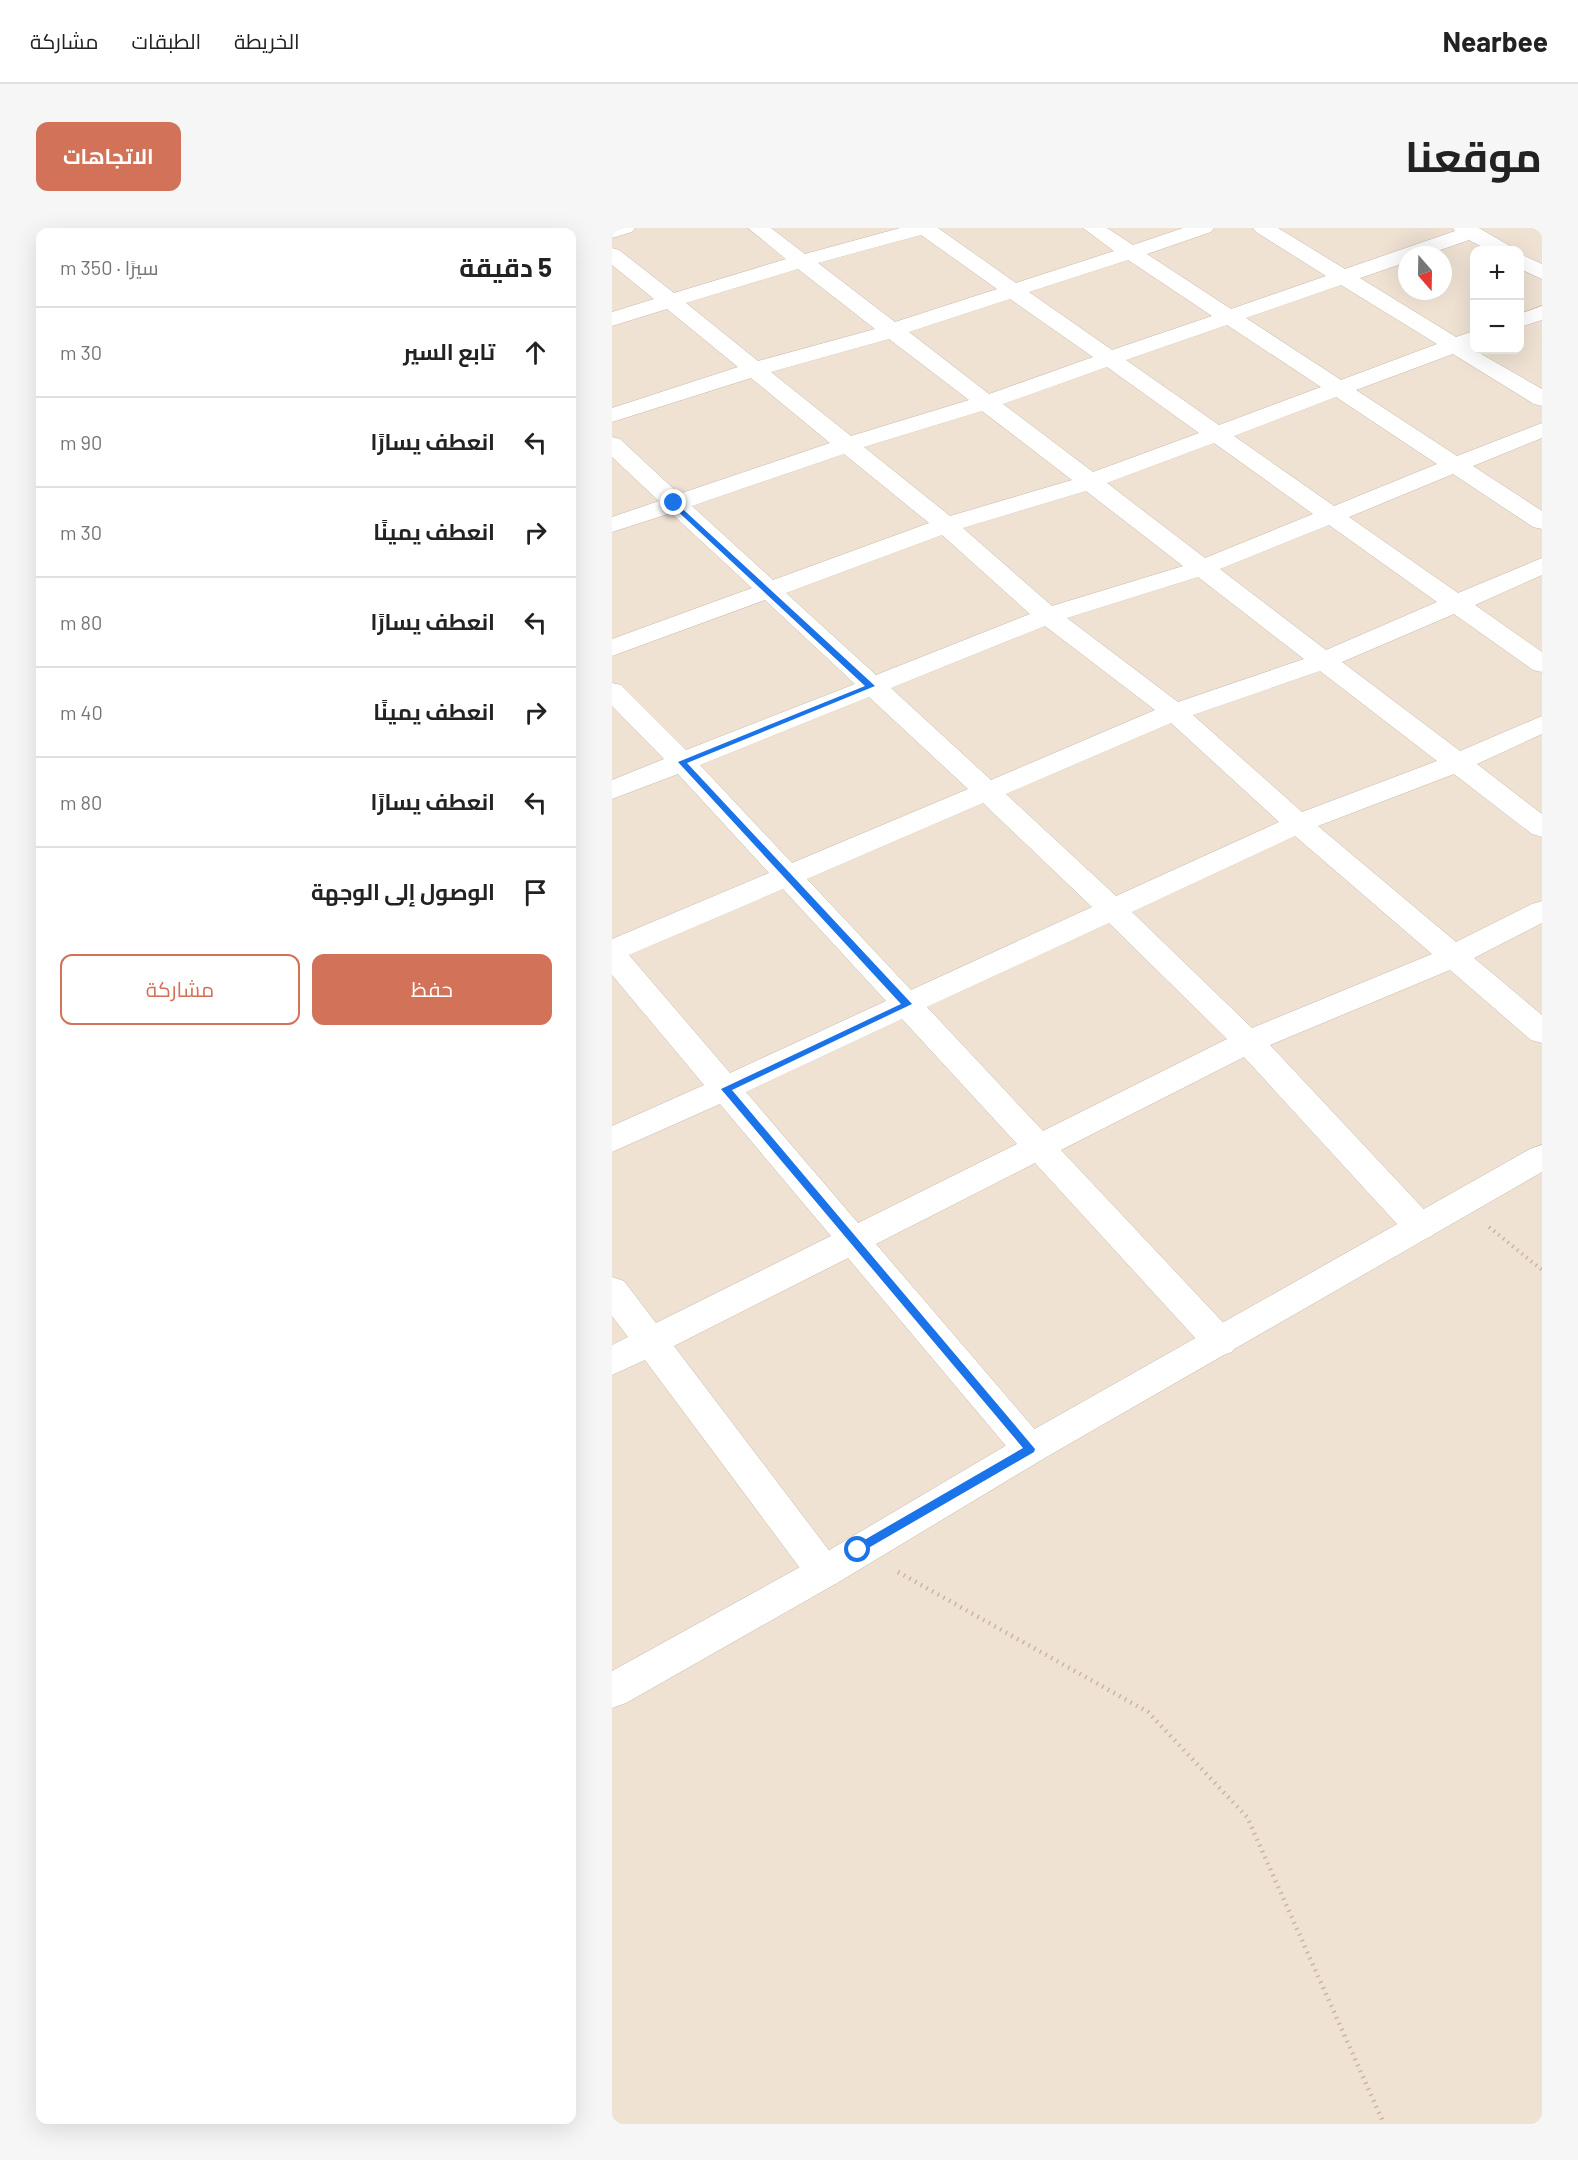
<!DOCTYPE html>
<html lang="ar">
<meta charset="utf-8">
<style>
:root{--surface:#fff;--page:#f6f6f6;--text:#222;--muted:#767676;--line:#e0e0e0;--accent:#d27259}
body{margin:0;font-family:Barlow,Cairo,sans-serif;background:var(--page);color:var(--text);direction:rtl}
.controls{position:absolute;right:18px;top:18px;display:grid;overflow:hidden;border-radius:12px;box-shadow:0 6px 24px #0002}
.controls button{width:54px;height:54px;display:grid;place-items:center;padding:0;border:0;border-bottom:2px solid var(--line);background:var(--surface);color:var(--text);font:30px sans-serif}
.compass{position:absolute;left:786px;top:18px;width:54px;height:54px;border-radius:50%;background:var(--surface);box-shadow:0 6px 24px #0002;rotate:160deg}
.stop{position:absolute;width:18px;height:18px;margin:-14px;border:4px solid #1a73e8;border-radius:50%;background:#fff}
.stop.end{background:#1a73e8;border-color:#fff;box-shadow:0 2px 6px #0008}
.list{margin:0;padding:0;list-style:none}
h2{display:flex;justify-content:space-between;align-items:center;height:78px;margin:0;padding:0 24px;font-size:26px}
h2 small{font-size:20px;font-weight:400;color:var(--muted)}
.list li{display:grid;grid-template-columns:39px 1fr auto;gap:18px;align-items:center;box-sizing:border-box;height:90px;padding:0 24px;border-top:2px solid var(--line)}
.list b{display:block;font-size:22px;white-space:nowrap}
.list em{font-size:20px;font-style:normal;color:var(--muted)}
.actions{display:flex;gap:12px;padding:18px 24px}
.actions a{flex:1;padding:14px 0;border:2px solid var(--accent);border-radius:12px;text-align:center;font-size:21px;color:var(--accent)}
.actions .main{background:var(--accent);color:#fff}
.icon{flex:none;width:33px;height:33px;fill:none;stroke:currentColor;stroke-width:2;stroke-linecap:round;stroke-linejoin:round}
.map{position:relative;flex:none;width:930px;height:1896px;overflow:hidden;direction:ltr;border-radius:12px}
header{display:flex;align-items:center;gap:36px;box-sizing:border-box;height:84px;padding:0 30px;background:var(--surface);border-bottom:2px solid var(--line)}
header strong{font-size:28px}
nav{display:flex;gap:33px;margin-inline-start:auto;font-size:21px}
.intro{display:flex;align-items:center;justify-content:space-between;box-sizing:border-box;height:144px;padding:0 36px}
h1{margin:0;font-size:42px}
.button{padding:15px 27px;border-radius:12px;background:var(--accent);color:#fff;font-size:21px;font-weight:700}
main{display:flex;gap:36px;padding:0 36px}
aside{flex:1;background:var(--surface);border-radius:12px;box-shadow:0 6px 24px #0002}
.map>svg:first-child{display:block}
.residential{fill:#efe2d3;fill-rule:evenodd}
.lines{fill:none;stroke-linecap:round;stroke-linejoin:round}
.minor-casing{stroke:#c8b8ac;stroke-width:1}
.tertiary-casing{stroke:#c8b8ac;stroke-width:1}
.path-far1{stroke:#ceb3a3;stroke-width:4;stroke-dasharray:1.5 4.5;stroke-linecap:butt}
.path{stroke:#ceb3a3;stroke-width:4.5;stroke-dasharray:1.5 5;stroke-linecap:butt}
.minor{fill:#fff;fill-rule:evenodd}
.tertiary{fill:#fff;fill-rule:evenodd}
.route{fill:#1a73e8}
</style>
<header>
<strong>Nearbee</strong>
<nav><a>الخريطة</a><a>الطبقات</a><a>مشاركة</a></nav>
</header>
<div class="intro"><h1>موقعنا</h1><a class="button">الاتجاهات</a></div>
<main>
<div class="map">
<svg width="930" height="1896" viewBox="0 0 930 1896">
<rect width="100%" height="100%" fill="#f8f0e4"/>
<!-- residential -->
<path class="residential" d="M0 0H930V1896H0ZM862 22H908V122H862ZM795 27H831V63H795Z"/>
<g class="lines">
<!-- minor casing -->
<g class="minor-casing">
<path id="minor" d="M0 0H23L20 4 0 10Z
M136 0H159L193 26 288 0H326L404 55 502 23 471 0H495L521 17 571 0H602L599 4 535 26 619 81 714 48 644 4 641 0H666L733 41 843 3 841 0H867L898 18 901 22H876L857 12 814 27H795V34L748 50 844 109 862 103V117L860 118 862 122 930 161V178L922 176 841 126 744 162 845 228 930 195V210L861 238 930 283V301L921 299 841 246 737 289 846 365 930 330V347L863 377 930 424V444L921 442 842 386 730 434 848 523 930 488V506L865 536 930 586V609L920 606 842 546 706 598 844 714 920 676 930 673V695L862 730 930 787V815L919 812 838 742 658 817 820 990 825 999 820 1008 808 1012 796 1008 632 829 449 922 620 1104 626 1114 620 1124 608 1128 596 1124 423 935 264 1016 431 1211 436 1221 431 1231 418 1236 405 1231 236 1030 62 1118 225 1333 231 1344 225 1355 212 1360 199 1355 33 1132 0 1147V1117L16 1109 0 1088V1049L12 1053 44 1095 219 1008 108 876 0 924V898L92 857 0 747V711L157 645 66 546 0 571V552L52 531 0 478V455L9 457 74 522 243 456 153 372 0 428V411L140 360 59 285 0 304V289L47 273 0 229V209L8 211 67 266 218 215 139 150 0 194V180L126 139 55 81 0 98V84L42 71 0 37V20L7 22 62 65 174 31ZM309 7 385 61 283 94 206 35ZM516 32 600 88 500 122 417 64ZM186 41 263 101 146 133 74 75ZM729 57 825 116 729 152 634 90ZM398 71 481 129 377 166 297 104ZM615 97 709 159 607 197 514 132ZM277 111 357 172 239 208 159 144ZM495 139 587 205 481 244 391 176ZM724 169 825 236 722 278 622 208ZM370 183 460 252 338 288 252 219ZM602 215 701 286 593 330 495 255ZM232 226 317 295 161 352 80 278ZM474 263 571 338 440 378 351 300ZM717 297 825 374 714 422 608 341ZM330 307 418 386 264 447 174 365ZM586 349 692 431 566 474 455 390ZM433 398 543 482 379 552 279 460ZM708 443 825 533 690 584 581 487ZM257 469 356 561 180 635 88 537ZM559 495 667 594 504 668 394 566ZM371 575 480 679 299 762 195 651ZM683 608 820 726 640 800 520 684ZM171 661 274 773 118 845 17 727ZM497 695 615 811 431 903 315 779ZM290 791 405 916 246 995 134 864Z
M908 26 930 36V51L908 41Z
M930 78V92L908 99V86Z"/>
</g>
<!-- tertiary casing -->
<g class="tertiary-casing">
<path id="tertiary" d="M930 917V944L431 1231 225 1355 14 1475 0 1480V1443L199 1333 405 1211 918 921Z"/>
</g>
<!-- path-far1 -->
<path class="path-far1" d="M877 999 930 1042"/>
<!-- path -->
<path class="path" d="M286 1344 536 1484 635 1589 772 1896"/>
<!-- minor -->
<use href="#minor" class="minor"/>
<!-- tertiary -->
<use href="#tertiary" class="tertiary"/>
</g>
<!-- route -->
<path class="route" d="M62 273 263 458 75 535 300 776 120 862 423 1221 422 1224 246 1326 242 1325V1318L411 1220 109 861 289 776 66 534 253 458 59 277Z"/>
</svg>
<div class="controls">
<button>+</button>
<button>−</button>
</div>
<svg class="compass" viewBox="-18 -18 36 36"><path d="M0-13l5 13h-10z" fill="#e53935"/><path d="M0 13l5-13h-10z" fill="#767676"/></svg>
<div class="stop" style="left:246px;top:1322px"></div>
<div class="stop end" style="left:62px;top:275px"></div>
</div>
<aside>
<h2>5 دقيقة<small>سيرًا · 350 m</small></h2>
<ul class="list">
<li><svg class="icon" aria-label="ahead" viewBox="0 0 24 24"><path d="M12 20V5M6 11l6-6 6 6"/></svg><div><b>تابع السير</b></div><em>30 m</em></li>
<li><svg class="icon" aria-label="left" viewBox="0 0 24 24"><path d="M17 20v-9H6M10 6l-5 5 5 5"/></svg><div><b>انعطف يسارًا</b></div><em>90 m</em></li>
<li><svg class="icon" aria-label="right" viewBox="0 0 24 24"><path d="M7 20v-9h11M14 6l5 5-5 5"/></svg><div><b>انعطف يمينًا</b></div><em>30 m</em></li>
<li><svg class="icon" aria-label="left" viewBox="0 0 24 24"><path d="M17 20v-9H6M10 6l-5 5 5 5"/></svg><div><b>انعطف يسارًا</b></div><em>80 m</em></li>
<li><svg class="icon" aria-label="right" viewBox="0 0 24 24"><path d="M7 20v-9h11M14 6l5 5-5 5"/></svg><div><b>انعطف يمينًا</b></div><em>40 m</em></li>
<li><svg class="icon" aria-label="left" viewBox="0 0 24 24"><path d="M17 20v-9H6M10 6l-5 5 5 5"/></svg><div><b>انعطف يسارًا</b></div><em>80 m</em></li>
<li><svg class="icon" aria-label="arrive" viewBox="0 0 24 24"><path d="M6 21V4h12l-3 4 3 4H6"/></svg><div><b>الوصول إلى الوجهة</b></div></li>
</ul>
<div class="actions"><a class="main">حفظ</a><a>مشاركة</a></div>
</aside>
</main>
